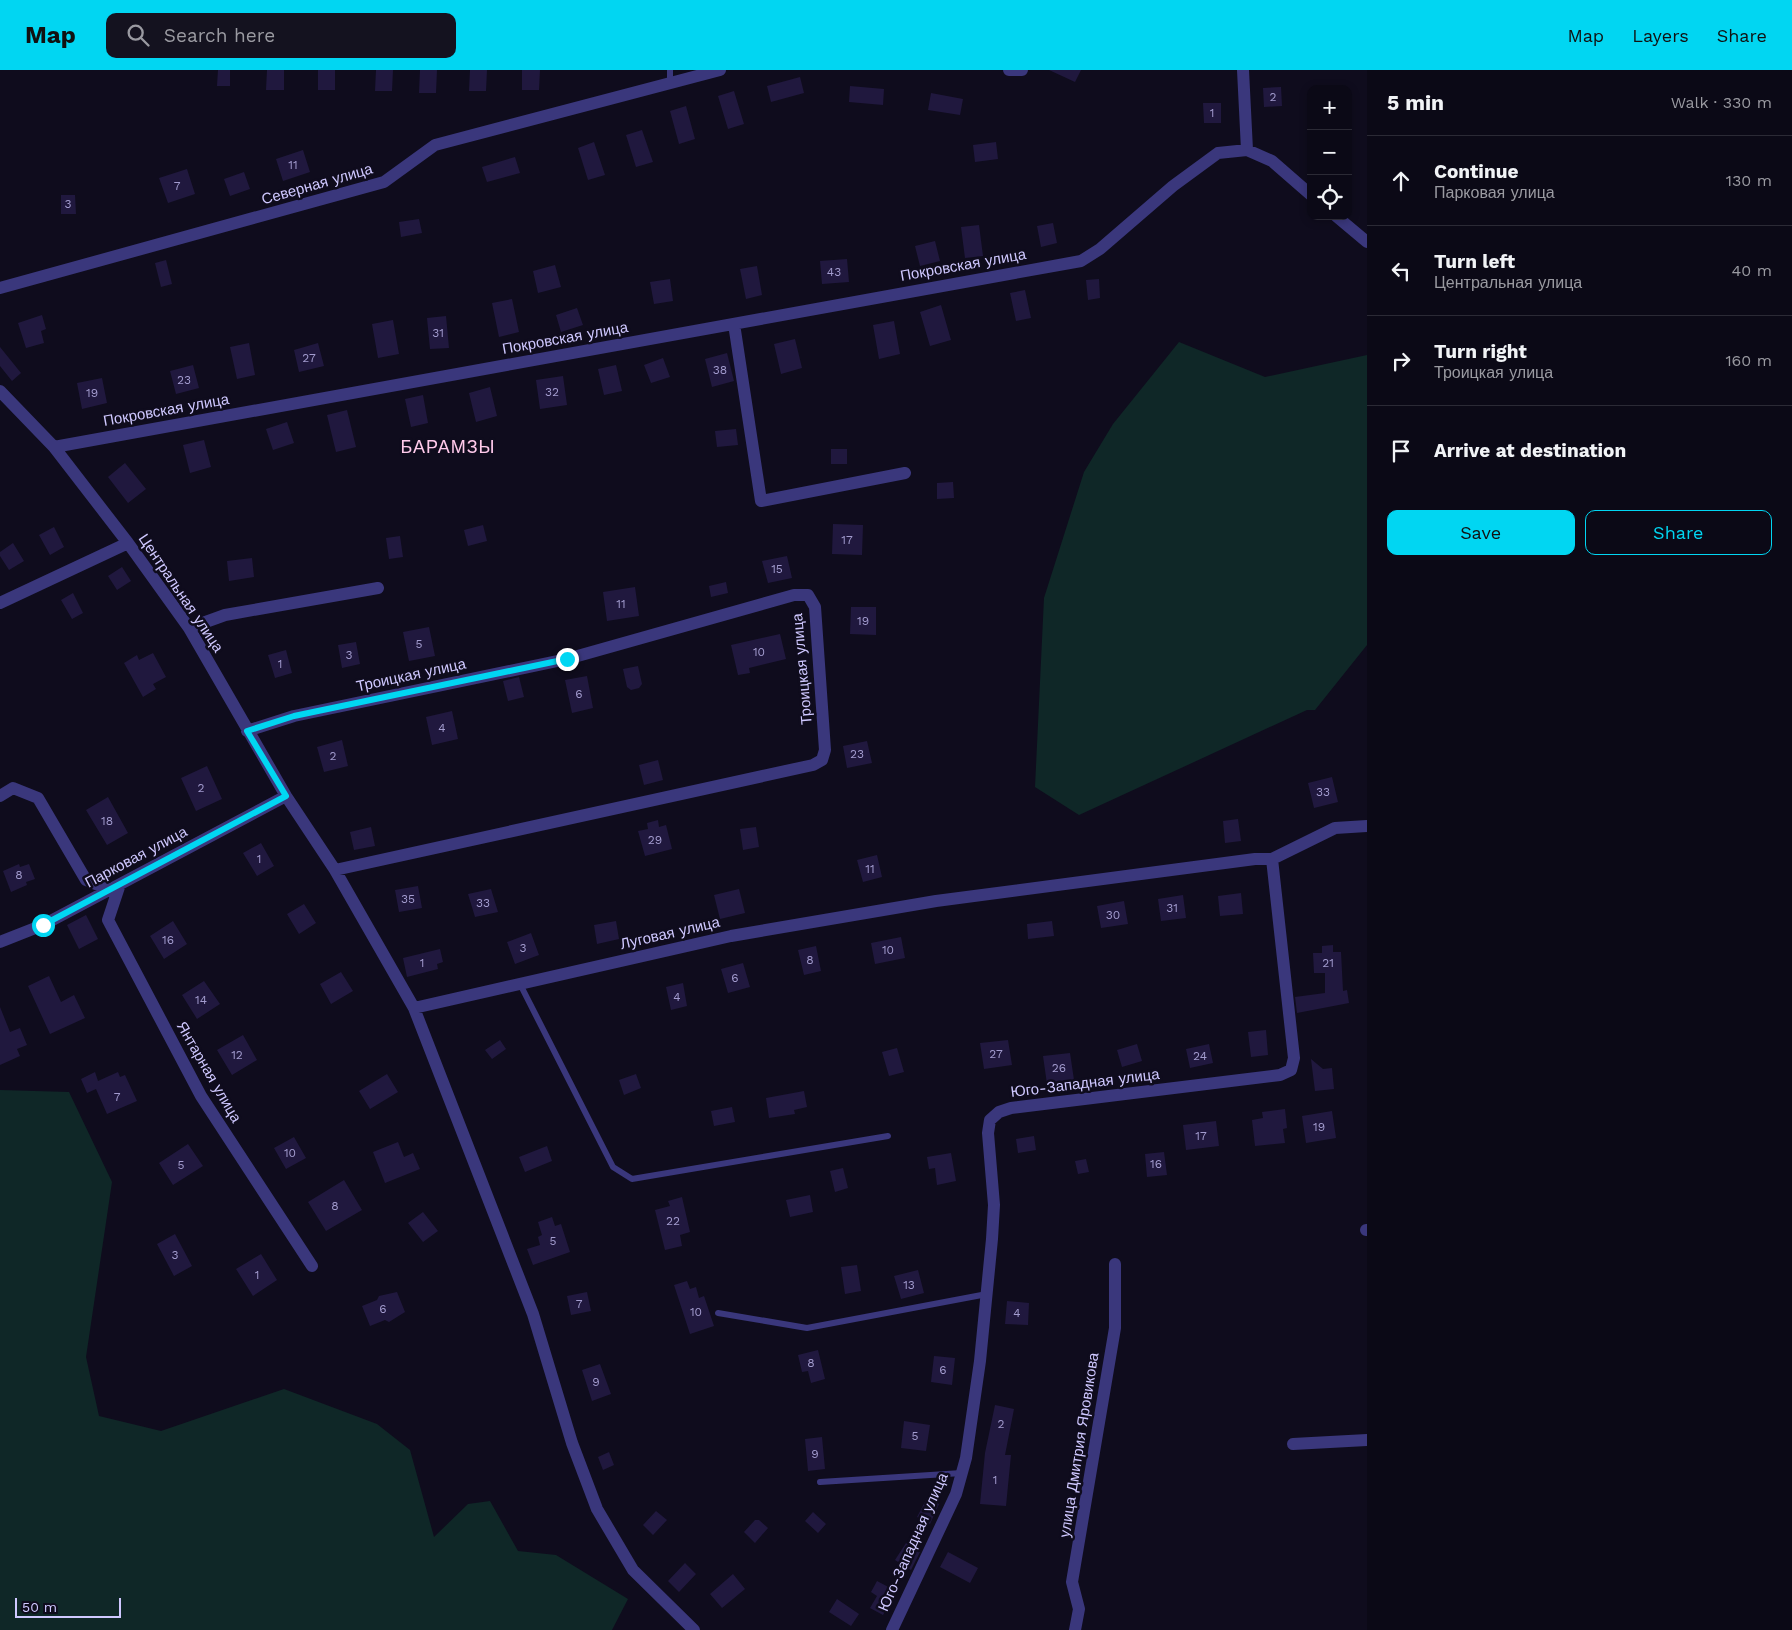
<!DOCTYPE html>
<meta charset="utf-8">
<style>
:root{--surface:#0b0916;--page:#14121f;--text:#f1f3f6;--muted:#9a9aa1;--line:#2b2a35;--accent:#01d6f2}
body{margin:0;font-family:"Work Sans",sans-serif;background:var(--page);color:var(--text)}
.controls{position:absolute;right:15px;top:15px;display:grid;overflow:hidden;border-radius:10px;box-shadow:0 2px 8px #0003}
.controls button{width:45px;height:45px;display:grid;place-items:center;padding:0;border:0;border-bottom:1px solid var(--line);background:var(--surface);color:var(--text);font:25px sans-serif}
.scale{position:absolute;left:15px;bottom:12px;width:106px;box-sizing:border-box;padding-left:5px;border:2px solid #cfc8ff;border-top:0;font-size:14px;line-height:18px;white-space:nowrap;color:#cfc8ff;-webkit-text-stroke:4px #0f0c1d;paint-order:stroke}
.stop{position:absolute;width:15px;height:15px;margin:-11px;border:4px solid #01d6f2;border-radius:50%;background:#fff}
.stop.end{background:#01d6f2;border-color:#fff;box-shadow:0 1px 5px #0008}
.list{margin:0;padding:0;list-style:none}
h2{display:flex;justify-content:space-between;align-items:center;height:65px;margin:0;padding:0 20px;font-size:21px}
h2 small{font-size:16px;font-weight:400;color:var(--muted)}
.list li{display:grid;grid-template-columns:32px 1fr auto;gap:15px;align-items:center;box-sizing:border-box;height:90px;padding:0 20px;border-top:1px solid var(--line)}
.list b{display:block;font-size:19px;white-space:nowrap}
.list p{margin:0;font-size:16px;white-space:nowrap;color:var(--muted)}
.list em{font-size:16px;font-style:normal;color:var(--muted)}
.actions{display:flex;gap:10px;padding:15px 20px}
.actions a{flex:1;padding:11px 0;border:1px solid var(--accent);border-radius:10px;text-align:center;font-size:18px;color:var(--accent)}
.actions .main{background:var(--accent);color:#111}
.icon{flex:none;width:28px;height:28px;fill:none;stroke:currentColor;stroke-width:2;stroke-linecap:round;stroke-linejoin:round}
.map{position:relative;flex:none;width:1367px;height:1560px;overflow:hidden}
header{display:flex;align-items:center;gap:30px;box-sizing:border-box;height:70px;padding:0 25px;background:var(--accent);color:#111}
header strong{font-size:24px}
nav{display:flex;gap:28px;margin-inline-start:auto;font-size:18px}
.search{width:350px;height:45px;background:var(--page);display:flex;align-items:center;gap:12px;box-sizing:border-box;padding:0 18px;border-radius:10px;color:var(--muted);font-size:19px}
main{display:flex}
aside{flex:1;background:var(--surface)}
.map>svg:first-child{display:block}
.green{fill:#0f2727}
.building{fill:#20183e}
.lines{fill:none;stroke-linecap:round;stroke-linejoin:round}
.service{stroke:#3a377c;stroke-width:6}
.minor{stroke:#3a377c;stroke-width:12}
.route{stroke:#01d6f2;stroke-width:6}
.labels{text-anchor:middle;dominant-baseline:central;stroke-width:5;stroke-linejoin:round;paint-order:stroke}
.number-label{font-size:12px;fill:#a39ccf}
.street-label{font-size:15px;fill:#cfc8ff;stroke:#0f0c1d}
.quarter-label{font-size:18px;letter-spacing:1px;fill:#ffcaeb;stroke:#0f0c1d}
</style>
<header>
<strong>Map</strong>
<div class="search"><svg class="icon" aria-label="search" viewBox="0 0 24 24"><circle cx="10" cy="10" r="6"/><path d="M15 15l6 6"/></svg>Search here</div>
<nav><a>Map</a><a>Layers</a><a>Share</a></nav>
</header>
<main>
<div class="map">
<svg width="1367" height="1560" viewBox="0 0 1367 1560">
<rect width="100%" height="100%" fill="#0f0c1d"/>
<!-- green -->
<path class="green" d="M1179 272 1265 307 1367 285V575L1315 640H1307L1079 745 1035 717 1044 528 1084 402 1113 354Z
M0 1020 69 1022 112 1112 86 1287 99 1346 161 1361 284 1319 377 1354 410 1380 434 1467 468 1434 490 1431 518 1481 556 1485 628 1529 612 1560H0Z"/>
<!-- building -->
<path class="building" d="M218 0H230V16H217Z
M267 0H284V20H266Z
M318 0H335V20H318Z
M376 0H393L392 21H375Z
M420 0H437L436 23H419Z
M470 0H487L486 21H469Z
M522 0H540L539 20H522Z
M1049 0H1081L1075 12Z
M800 7 804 23 771 32 767 16Z
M850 16 884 19 883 35 849 32Z
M1281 17 1282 36 1264 37 1263 18Z
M734 21 744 54 728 59 718 26Z
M931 23 963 29 960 45 928 40Z
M1203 33H1221V53H1204Z
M686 36 695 69 679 74 670 41Z
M642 60 653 92 636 97 626 65Z
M594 72 605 105 588 110 578 78Z
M996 72 998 89 975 92 973 75Z
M303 80 310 102 283 111 276 89Z
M515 87 520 103 487 112 482 97Z
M187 99 195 124 168 133 159 108Z
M244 102 250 119 230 126 224 109Z
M61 125H75L76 144H61Z
M419 149 422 163 401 167 399 152Z
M1053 153 1057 173 1041 177 1037 156Z
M979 155 983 186 965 188 961 157Z
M935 171 940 191 920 196 915 176Z
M847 189 849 212 822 214 820 191Z
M166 190 172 214 161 217 155 193Z
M555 195 561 217 538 223 533 201Z
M757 196 762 225 746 229 740 199Z
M670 209 673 231 654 234 650 212Z
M1099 209 1100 228 1088 230 1086 210Z
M1025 220 1031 248 1016 251 1010 223Z
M512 229 519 262 499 267 492 233Z
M941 235 951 270 930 276 920 242Z
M577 238 583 255 561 262 556 245Z
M42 245 46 259 41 261 44 273 26 278 18 253Z
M446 246 449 278 430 279 427 248Z
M393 250 399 284 378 288 372 254Z
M894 251 900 284 879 289 873 255Z
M795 269 802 298 781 304 774 274Z
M249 273 255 305 237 309 230 277Z
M318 273 324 296 299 302 294 280Z
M0 277 21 303 12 311 0 296Z
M727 283 734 311 712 317 705 289Z
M663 288 670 307 651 313 644 295Z
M193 295 199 318 176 324 170 301Z
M616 295 622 321 604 325 598 299Z
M563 306 567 335 540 339 536 310Z
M102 308 107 333 82 339 77 313Z
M490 317 497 346 476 352 469 323Z
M423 325 428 353 411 357 405 329Z
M347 340 356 377 336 382 327 345Z
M287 352 294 373 273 380 266 359Z
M736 359 738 375 717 377 715 361Z
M204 370 211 397 190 403 183 375Z
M831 379H847V394H831Z
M125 393 146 419 128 433 108 407Z
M953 412 954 428 937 429V413Z
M833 454 863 455 862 485 832 484Z
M483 455 487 471 468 476 464 460Z
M54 457 64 477 50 485 39 465Z
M400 466 403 487 389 489 386 468Z
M13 473 24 491 9 500 0 486V482Z
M787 486 792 508 768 513 762 491Z
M252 488 254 507 229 511 227 491Z
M122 497 131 511 117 520 108 506Z
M726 512 728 523 711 527 709 516Z
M635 517 639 546 607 551 603 522Z
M73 523 83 543 72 549 61 530Z
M851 537H876V565L850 564Z
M429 557 435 586 409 591 403 562Z
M780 564 786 589 749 598 750 603 738 605 731 575Z
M356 572 360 594 342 598 338 575Z
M286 580 292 603 275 608 268 585Z
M153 583 166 607 153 614 156 619 143 627 124 593 137 585 139 590Z
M638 596 642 614 639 618 631 620 627 617 623 599Z
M587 606 593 638 572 643 565 610Z
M519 607 524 627 508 631 503 611Z
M452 641 458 669 432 675 426 647Z
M342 670 348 696 324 702 317 677Z
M867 671 872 693 847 698 843 676Z
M658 690 663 710 644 715 639 695Z
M207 696 222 729 196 741 181 708Z
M1332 707 1338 732 1314 738 1308 713Z
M108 727 128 763 107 775 86 740Z
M1238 749 1241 771 1225 773 1223 751Z
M658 750 659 757 666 755 672 779 645 786 638 761 648 759 647 753Z
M371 757 375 776 354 780 350 762Z
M756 757 759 777 743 780 740 759Z
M261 773 274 796 257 806 243 783Z
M877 785 882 807 863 812 857 790Z
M19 794 20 797 29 794 35 809 26 812 27 815 11 822 3 801Z
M418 816 422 838 399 842 395 820Z
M491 819 498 842 475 847 468 824Z
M739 819 745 843 720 849 714 825Z
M1241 823 1243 844 1220 846 1218 826Z
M1183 825 1186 848 1161 851 1158 829Z
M1124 831 1128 854 1101 858 1097 836Z
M304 834 316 853 299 864 287 844Z
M86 845 98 869 79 879 67 855Z
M173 851 187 874 164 889 150 866Z
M616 851 619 869 597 874 594 855Z
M1052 851 1054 866 1028 869 1027 854Z
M531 863 539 885 515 894 507 872Z
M901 867 905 888 875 894 871 873Z
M1333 875V882H1341L1343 921 1347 920 1349 933 1297 943 1295 927 1325 923V903H1314L1313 883H1322V876Z
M816 876 821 901 804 905 798 880Z
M440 879 443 892 437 894 438 899 407 907 403 888Z
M743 893 750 917 728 923 721 899Z
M341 902 353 921 331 934 320 914Z
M49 906 61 932 74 925 85 948 50 964 28 916Z
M204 911 220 934 197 949 182 925Z
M683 913 687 936 671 940 666 917Z
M0 937 10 962 20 958 27 975 17 979 20 986 0 995Z
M1266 960 1268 985 1251 987 1248 962Z
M243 965 257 990 232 1005 217 980Z
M500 970 506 979 492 989 485 980Z
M1008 970 1012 995 984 999 980 973Z
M1137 974 1142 991 1122 997 1117 980Z
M1209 974 1213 993 1190 998 1186 979Z
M897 978 904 1002 889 1006 882 982Z
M1070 983 1074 1010 1047 1014 1043 986Z
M1311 989 1323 999 1332 998 1334 1019 1315 1021Z
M95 1002 98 1011 118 1002 120 1007 125 1005 137 1031 107 1044 96 1019 87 1023 81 1009Z
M387 1004 398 1022 370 1039 359 1021Z
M636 1004 641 1018 624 1025 619 1010Z
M804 1021 807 1037 794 1040 795 1044 769 1048 766 1028Z
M732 1037 735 1052 714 1056 711 1041Z
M1285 1039 1287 1058 1283 1059 1285 1073 1255 1076 1252 1050 1263 1048 1262 1042Z
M1332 1041 1336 1068 1306 1073 1302 1046Z
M1216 1051 1219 1076 1186 1080 1183 1055Z
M1034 1066 1036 1080 1018 1083 1016 1069Z
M294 1067 306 1088 286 1099 274 1078Z
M398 1072 404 1087 413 1083 420 1099 385 1113 373 1082Z
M188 1074 203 1096 173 1115 159 1093Z
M547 1076 552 1091 525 1102 519 1087Z
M1164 1082 1167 1105 1147 1107 1145 1084Z
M951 1083 956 1111 937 1115 935 1098 929 1099 927 1087Z
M1086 1089 1089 1102 1078 1104 1075 1091Z
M843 1098 848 1118 835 1122 830 1101Z
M344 1110 362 1140 326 1161 308 1132Z
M810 1125 813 1142 790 1147 786 1130Z
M682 1127 690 1162 680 1165 682 1176 665 1180 655 1140 670 1136 668 1131Z
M423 1142 438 1161 423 1172 408 1153Z
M552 1147 555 1156 561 1154 570 1182 533 1195 527 1179 540 1175 538 1167 542 1165 538 1152Z
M175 1164 192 1196 174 1206 157 1174Z
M261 1184 277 1210 253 1226 236 1199Z
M857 1195 861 1221 845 1224 841 1197Z
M918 1200 924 1223 901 1229 894 1206Z
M687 1211 690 1219 696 1217 699 1228 704 1226 714 1256 690 1264 674 1215Z
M397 1222 405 1242 389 1252 385 1250 370 1256 362 1236 377 1230 379 1226Z
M587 1222 591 1241 571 1245 567 1226Z
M1007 1231 1029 1233 1028 1255 1005 1254Z
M818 1280 825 1309 811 1313 808 1301 802 1302 798 1285Z
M934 1286 955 1288 952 1315 931 1312Z
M600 1294 611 1324 592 1331 582 1300Z
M995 1335 1014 1339 1005 1385H1011L1006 1436 980 1434 985 1383Z
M904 1351 930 1355 926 1381 901 1378Z
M822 1367 825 1399 808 1401 805 1369Z
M609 1382 614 1395 603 1400 598 1387Z
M927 1428 939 1434 930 1454 917 1447Z
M656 1441 667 1450 653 1465 643 1455Z
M813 1442 826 1454 818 1463 805 1451Z
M755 1450H759L768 1458 755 1473 744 1462Z
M906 1473 920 1482 911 1500 895 1490Z
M948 1482 978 1498 970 1513 940 1497Z
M685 1493 696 1504 679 1522 668 1511Z
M733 1504 745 1519 722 1538 710 1524Z
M877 1511 896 1521 883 1545 870 1538 877 1526 871 1522Z
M837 1529 859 1544 851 1556 829 1542Z"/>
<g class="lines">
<!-- service -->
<path class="service" d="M670 0V13
M520 914 613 1097 632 1109 888 1066
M718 1243 807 1258 987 1224
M820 1412 962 1403"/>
<!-- minor -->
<path class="minor" d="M1009 0H1022
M1243 0 1247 80
M1336 146 1367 172
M0 218 384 112 435 75 720 0
M734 254 761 431 905 403
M0 321 54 377 128 473 189 558 286 726 335 800 414 938 533 1244 572 1373 597 1439 633 1500 694 1560
M54 377 1081 191 1100 179 1173 116 1218 83 1247 80 1272 91 1311 125
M0 533 128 473
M189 558 225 545 378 518
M247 661 294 646 567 589 794 525H808L815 537 825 680 822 690 813 695 335 800
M0 726 13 718 38 728 86 810 110 820
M1272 789 1335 758 1367 756
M120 814 108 850 201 1026 312 1196
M0 872 43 855 286 726
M414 938 731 866 936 831 1255 789H1272L1294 988 1291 1000 1280 1005 1011 1038 999 1042 990 1050 988 1063 994 1135 992 1169 980 1291 966 1388 956 1424 892 1560
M1366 1160H1367
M1293 1374 1367 1370
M1075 1560 1079 1539 1072 1512 1115 1258V1194"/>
</g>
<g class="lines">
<!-- route -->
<path class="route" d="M43 855 286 726 247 661 294 646 567 589"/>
</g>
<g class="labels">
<!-- number labels -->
<g class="number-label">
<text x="1273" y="27">2</text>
<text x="1212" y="43">1</text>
<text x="293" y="95">11</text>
<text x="177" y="116">7</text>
<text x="68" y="134">3</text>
<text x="834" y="202">43</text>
<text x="438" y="263">31</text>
<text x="309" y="288">27</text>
<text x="720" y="300">38</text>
<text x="184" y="310">23</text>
<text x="552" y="322">32</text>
<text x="92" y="323">19</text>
<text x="847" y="470">17</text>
<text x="777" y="499">15</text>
<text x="621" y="534">11</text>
<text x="863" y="551">19</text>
<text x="419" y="574">5</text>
<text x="759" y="582">10</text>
<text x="349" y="585">3</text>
<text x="280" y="594">1</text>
<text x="579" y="624">6</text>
<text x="442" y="658">4</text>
<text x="857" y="684">23</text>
<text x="333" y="686">2</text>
<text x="201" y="718">2</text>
<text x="1323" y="722">33</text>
<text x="107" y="751">18</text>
<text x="655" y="770">29</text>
<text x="259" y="789">1</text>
<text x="870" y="799">11</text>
<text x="19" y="805">8</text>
<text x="408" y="829">35</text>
<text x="483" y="833">33</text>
<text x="1172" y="838">31</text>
<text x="1113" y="845">30</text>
<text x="168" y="870">16</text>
<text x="523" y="878">3</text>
<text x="888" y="880">10</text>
<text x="810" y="890">8</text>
<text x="422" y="893">1</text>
<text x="1328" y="893">21</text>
<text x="735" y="908">6</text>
<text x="677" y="927">4</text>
<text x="201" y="930">14</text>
<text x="996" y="984">27</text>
<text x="237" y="985">12</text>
<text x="1200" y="986">24</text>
<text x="1059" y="998">26</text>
<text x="117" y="1027">7</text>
<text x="1319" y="1057">19</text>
<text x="1201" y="1066">17</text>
<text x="290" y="1083">10</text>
<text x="1156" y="1094">16</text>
<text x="181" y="1095">5</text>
<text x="335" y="1136">8</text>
<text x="673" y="1151">22</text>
<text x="553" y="1171">5</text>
<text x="175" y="1185">3</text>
<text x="257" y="1205">1</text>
<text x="909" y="1215">13</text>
<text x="579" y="1234">7</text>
<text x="383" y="1239">6</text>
<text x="696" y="1242">10</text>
<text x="1017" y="1243">4</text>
<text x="811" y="1293">8</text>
<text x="943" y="1300">6</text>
<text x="596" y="1312">9</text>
<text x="1001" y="1354">2</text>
<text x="915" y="1366">5</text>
<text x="815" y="1384">9</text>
<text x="995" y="1410">1</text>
</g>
<!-- street labels -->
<g class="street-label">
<text transform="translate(317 114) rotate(-16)">Северная улица</text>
<text transform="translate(963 195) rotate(-10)">Покровская улица</text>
<text transform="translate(565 268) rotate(-10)">Покровская улица</text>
<text transform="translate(166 340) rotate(-10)">Покровская улица</text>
<text transform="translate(181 523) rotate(56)">Центральная улица</text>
<text transform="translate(802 599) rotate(-95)">Троицкая улица</text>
<text transform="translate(411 605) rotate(-12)">Троицкая улица</text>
<text transform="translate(136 787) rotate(-28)">Парковая улица</text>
<text transform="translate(670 863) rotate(-13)">Луговая улица</text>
<text transform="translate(209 1002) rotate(60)">Янтарная улица</text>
<text transform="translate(1085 1013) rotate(-7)">Юго-Западная улица</text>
<text transform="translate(1079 1375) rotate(-81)">улица Дмитрия Яровикова</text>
<text transform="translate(913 1472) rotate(-66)">Юго-Западная улица</text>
</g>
<!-- quarter labels -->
<g class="quarter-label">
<text x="448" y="376">БАРАМЗЫ</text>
</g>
</g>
</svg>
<div class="controls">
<button>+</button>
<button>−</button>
<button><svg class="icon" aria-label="locate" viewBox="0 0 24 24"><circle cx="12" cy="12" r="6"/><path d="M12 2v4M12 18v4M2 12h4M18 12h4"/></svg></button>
</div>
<div class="scale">50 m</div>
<div class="stop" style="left:43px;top:855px"></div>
<div class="stop end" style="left:567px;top:589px"></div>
</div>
<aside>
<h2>5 min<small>Walk · 330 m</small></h2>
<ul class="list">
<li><svg class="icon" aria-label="ahead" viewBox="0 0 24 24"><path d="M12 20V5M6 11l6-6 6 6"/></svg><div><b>Continue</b><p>Парковая улица</p></div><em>130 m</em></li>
<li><svg class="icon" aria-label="left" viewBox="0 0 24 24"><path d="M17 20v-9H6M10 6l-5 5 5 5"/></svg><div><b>Turn left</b><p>Центральная улица</p></div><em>40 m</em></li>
<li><svg class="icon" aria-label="right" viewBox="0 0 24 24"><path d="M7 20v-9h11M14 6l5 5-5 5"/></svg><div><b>Turn right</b><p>Троицкая улица</p></div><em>160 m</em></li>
<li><svg class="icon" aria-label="arrive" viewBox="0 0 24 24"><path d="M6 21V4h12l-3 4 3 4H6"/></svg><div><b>Arrive at destination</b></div></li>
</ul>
<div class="actions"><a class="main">Save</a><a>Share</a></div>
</aside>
</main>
